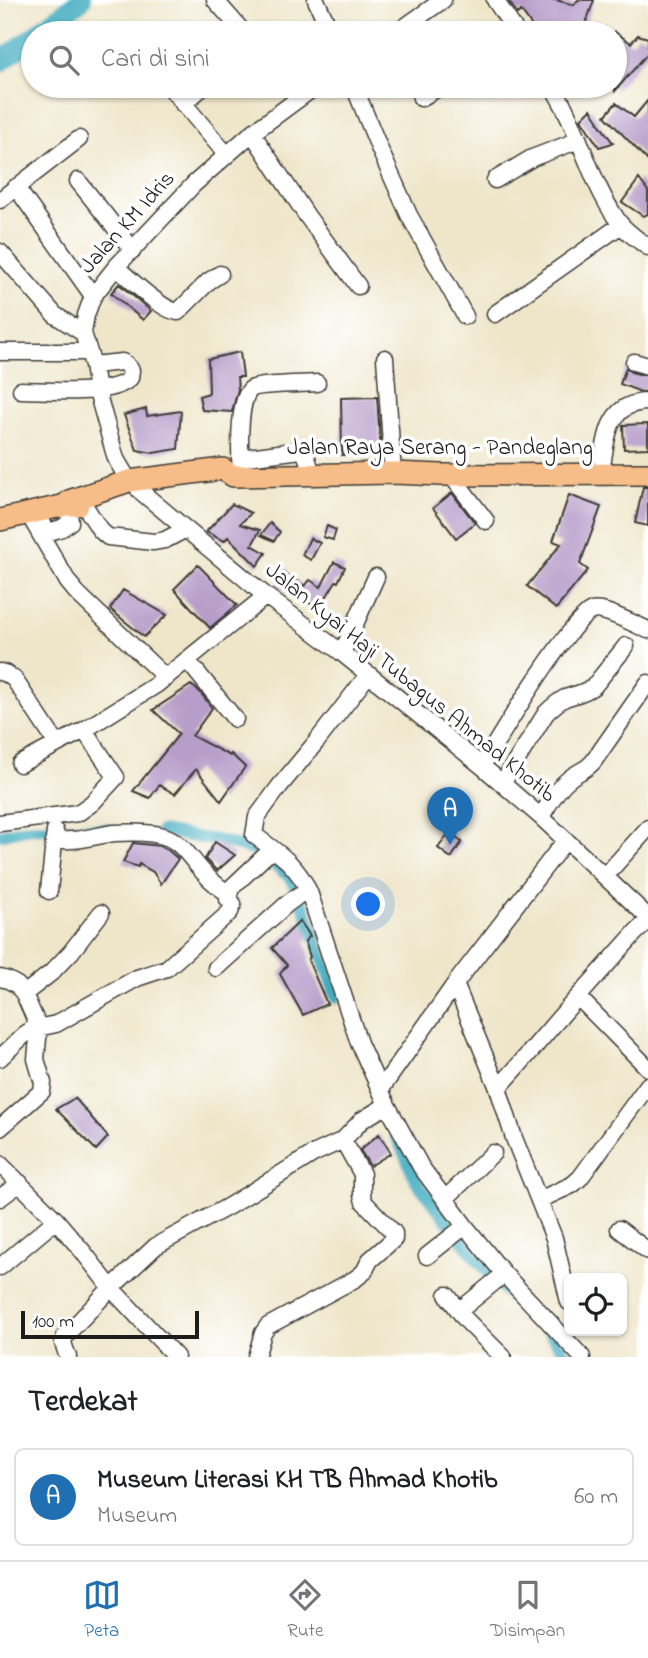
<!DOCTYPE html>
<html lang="id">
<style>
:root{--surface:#fff;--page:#f2f2f2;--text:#202124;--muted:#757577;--line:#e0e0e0;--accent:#1f6fb2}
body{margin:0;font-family:"Indie Flower",sans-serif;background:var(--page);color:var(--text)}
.controls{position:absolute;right:21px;bottom:21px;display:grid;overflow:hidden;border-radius:10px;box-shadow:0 2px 5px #0004}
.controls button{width:63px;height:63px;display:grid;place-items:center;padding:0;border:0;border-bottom:2px solid var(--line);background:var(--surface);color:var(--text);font:35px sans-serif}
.scale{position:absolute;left:21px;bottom:18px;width:178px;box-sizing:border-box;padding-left:7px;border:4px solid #1c1c1c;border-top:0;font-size:19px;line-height:24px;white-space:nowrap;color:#1c1c1c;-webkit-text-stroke:5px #fff;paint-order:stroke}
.you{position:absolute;left:369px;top:905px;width:24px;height:24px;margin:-18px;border:5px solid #fff;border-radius:50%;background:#1a73e8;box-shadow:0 0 0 10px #1a73e833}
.badge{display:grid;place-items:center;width:46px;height:46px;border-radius:50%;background:var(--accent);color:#fff;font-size:23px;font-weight:700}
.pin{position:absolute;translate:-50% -58px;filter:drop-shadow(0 2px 4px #0008)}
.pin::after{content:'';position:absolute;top:37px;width:24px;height:21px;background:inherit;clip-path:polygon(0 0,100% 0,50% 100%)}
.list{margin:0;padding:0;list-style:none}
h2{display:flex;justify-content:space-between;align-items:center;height:91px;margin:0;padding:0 28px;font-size:30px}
h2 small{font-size:23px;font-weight:400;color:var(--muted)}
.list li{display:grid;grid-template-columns:46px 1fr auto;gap:21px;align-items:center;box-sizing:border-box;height:98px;margin:0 14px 14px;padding:0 14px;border:2px solid var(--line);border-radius:10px}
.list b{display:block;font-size:26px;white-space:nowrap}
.list p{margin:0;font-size:23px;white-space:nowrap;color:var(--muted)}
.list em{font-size:23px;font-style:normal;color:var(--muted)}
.icon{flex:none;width:38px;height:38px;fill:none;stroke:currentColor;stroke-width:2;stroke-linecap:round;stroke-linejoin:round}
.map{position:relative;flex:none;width:648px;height:1357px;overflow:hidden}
.search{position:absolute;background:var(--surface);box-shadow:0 2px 5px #0004;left:21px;right:21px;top:21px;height:77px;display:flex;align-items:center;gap:18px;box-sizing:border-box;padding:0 24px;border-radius:38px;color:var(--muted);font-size:26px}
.sheet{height:203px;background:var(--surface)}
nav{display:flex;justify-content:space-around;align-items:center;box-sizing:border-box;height:98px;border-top:2px solid var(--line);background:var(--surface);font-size:19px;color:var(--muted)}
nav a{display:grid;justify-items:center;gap:4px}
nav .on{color:var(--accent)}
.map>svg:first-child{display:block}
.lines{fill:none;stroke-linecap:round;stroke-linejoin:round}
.canal{stroke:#41abc0;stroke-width:12}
.river{stroke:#41abc0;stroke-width:21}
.building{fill:#b79eca}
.minor-casing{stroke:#3c3a36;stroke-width:19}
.major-casing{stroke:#3c3a36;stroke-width:24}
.minor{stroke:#fff;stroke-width:16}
.major{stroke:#f7bd88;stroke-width:21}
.labels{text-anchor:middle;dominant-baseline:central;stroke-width:7;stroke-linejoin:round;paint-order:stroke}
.street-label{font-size:23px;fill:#1c1c1c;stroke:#fff}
</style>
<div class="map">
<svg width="648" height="1357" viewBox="0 0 648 1357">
<rect width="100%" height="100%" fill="#fff"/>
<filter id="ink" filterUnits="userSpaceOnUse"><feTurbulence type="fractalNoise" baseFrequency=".0143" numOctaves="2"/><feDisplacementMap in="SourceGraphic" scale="14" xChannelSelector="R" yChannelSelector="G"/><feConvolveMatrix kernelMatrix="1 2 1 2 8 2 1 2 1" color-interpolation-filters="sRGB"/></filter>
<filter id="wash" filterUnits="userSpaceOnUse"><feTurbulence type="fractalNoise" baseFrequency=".00686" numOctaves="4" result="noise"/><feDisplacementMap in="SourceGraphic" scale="28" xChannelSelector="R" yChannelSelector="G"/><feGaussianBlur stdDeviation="1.57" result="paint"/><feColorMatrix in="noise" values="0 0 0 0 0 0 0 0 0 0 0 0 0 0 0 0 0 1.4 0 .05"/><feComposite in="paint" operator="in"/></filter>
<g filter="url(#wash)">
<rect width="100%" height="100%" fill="#efe6ca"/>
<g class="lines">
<!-- canal -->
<path class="canal" d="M161 831 225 842 256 851 291 878 304 907 336 997
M0 835 30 828 107 829
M396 1135 416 1181 478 1261 503 1289 545 1327 567 1357"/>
<!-- river -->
<path class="river" d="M38 33 81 0
M0 62 33 37"/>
</g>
<g id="blocks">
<!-- building -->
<path class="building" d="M508 0H556L574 5 578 0H594L586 23 592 33H537L521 11 517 14Z
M615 32 631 43 638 35 648 38V53L615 91V59L623 50 615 45Z
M648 100V161L605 116 616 103 634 117Z
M591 109 599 121 598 122 613 143 599 147 581 119Z
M639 179 648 191V214L643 216 622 202Z
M119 284 151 311 143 320 111 293Z
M240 352 243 377H237L238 389 232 412 202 410 199 396 209 393 208 359Z
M626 368 631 372 648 376V392H641L620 384Z
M377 397 381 454 342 455 341 398Z
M146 409 147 416 181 411 178 449 153 453 137 450 124 415Z
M648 424V448L624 449 623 425Z
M643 487H648V526L635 523Z
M452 493 475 523 456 538 433 508Z
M569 495 601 507 580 564 588 570 556 609 527 586 561 544 553 541Z
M232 504 251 513 240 524 260 530 252 545 266 553 257 566 228 537 224 541 206 532Z
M270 523 280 532 274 541 261 535Z
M327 526 336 530 333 540 323 537Z
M310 538 320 543 311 560 302 555Z
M334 562 345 567 338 582 336 581 319 609 291 592 289 594 276 586 284 573 305 586 310 580 321 587Z
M198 565 237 605 210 628 174 589Z
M123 590 167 615 144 637 110 609Z
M191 685 200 692 212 708 192 736 230 756 231 754 245 767 221 801 196 769 175 794 159 785 150 798 133 791 179 734 153 710Z
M449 833 462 842 451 858 438 848Z
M215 842 235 855 217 871 205 859Z
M133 843 160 846 168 850 178 859 161 884 153 872 139 864 138 867 123 862Z
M300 921 310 936 305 941 310 957 308 960 327 1004 303 1015 280 974 287 965 272 948Z
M75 1098 108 1137 96 1150 56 1109Z
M379 1134 391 1153 370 1166 360 1150Z"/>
</g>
</g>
<g filter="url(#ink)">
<use href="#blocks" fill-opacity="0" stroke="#3c3a36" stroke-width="2"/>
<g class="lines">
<!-- minor casing -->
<g class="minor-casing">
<path id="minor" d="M215 0 244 33
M316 0 331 33
M495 0 517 33
M396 33 443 0
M169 86 226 154
M354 86 380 150 409 215 465 316
M552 86C579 127 588 177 616 218 623 230 637 239 648 247
M421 98 441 86
M183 104 204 86
M252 133 307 216 358 286
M495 180 532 158 579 140
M78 181 133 250
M16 187 93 296
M0 200 79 139
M0 252 55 315 83 333
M116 267C130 279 161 310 178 312L209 281 220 274
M495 314 621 225
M0 352H88
M385 358 393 473
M634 362 648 366
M21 390C47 390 113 397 130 378L131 370 126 364 122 362 93 365
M240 458 301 450H303L307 458 312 474
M601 474C606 443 605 402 648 402
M241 475C240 458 237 400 251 389 258 384 306 384 317 383
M451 475 486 521
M129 481 116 459 97 391 93 365 83 333 86 315 93 296 116 267 194 184 252 133 316 86
M139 490 266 596 342 653 482 766 541 817 648 917
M83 503 100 530 108 537 154 542 165 540 186 529
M28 513 68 582 77 593 166 678
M37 517 49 532 62 528 70 522 69 513 66 505
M342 653 376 577
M187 660 235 719
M0 672 7 674 14 679 57 744
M368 675 317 741 279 787 257 817 254 835C278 853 296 863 309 892L359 1043 387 1105 421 1167 465 1226 504 1274 582 1357
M20 764 84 730 156 685 266 596
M482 766C497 741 571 617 592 611 603 607 636 625 648 630
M502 784 546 713C552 707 557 702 565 698 576 694 585 693 594 686L626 646
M541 817C549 804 557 788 569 779 578 771 584 772 593 762L648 683
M0 823 78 813 92 803 116 777 84 730
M54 839C75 843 93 836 114 833 130 832 154 831 169 838 184 845 193 862 204 873 211 881 220 888 229 894
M565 841 455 984 498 1088 514 1138 554 1238 569 1302
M605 876 648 828
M49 891 55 831
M648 921 636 932 578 997 648 1068
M216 968 287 904 299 895 309 892
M0 978 8 980 17 985 24 994 39 1028 36 1059 43 1083 42 1091 0 1128
M24 994 51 973 71 952 101 913
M0 1058 24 1035 33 1029 56 1024 137 978 167 968 230 912 233 904 228 899 231 888 266 855 275 851
M498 1088C526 1059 550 1027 578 997
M381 1089 455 984
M0 1164 56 1220 84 1253 111 1288 176 1357
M0 1198 20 1183
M445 1199 493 1153
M539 1200 572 1185 580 1178 648 1085
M619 1229 648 1251
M427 1256 465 1226
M0 1267 56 1220
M447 1295 466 1320 503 1357
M459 1311 504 1274
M68 1357 63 1343 65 1336 111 1288 156 1246 229 1206 313 1154 343 1140 362 1120 387 1105
M256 1357 263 1333 268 1326 355 1279 364 1272 370 1260 394 1239V1233L364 1202 362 1195V1174L343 1140"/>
</g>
<!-- major casing -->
<g class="major-casing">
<path id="major" d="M66 505 69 501 129 481 223 469 233 476 393 473 441 475 648 474
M0 520 66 505H78"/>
</g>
<!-- minor -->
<use href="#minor" class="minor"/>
<!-- major -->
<use href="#major" class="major"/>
</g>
</g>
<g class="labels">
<!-- street labels -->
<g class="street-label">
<text transform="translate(128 223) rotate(-48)">Jalan KM Idris</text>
<text x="440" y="448">Jalan Raya Serang - Pandeglang</text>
<text transform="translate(410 683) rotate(39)">Jalan Kyai Haji Tubagus Ahmad Khotib</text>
</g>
</g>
</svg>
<div class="controls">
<button><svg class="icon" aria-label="locate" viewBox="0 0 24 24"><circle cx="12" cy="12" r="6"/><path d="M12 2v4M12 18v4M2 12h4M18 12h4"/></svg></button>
</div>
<div class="scale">100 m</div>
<div class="you"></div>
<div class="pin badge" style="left:450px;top:845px">A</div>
<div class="search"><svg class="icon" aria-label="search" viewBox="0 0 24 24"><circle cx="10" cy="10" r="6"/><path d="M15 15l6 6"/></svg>Cari di sini</div>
</div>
<section class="sheet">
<h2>Terdekat<small></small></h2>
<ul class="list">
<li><span class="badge">A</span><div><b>Museum Literasi KH TB Ahmad Khotib</b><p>Museum</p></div><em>60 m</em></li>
</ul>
</section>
<nav>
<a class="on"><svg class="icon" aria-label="map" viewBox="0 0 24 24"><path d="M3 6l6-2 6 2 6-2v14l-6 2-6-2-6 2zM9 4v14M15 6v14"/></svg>Peta</a>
<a><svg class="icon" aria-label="directions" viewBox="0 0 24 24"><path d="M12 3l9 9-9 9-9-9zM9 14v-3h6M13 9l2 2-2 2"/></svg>Rute</a>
<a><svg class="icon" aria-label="saved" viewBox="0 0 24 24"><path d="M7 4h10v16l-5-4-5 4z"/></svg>Disimpan</a>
</nav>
